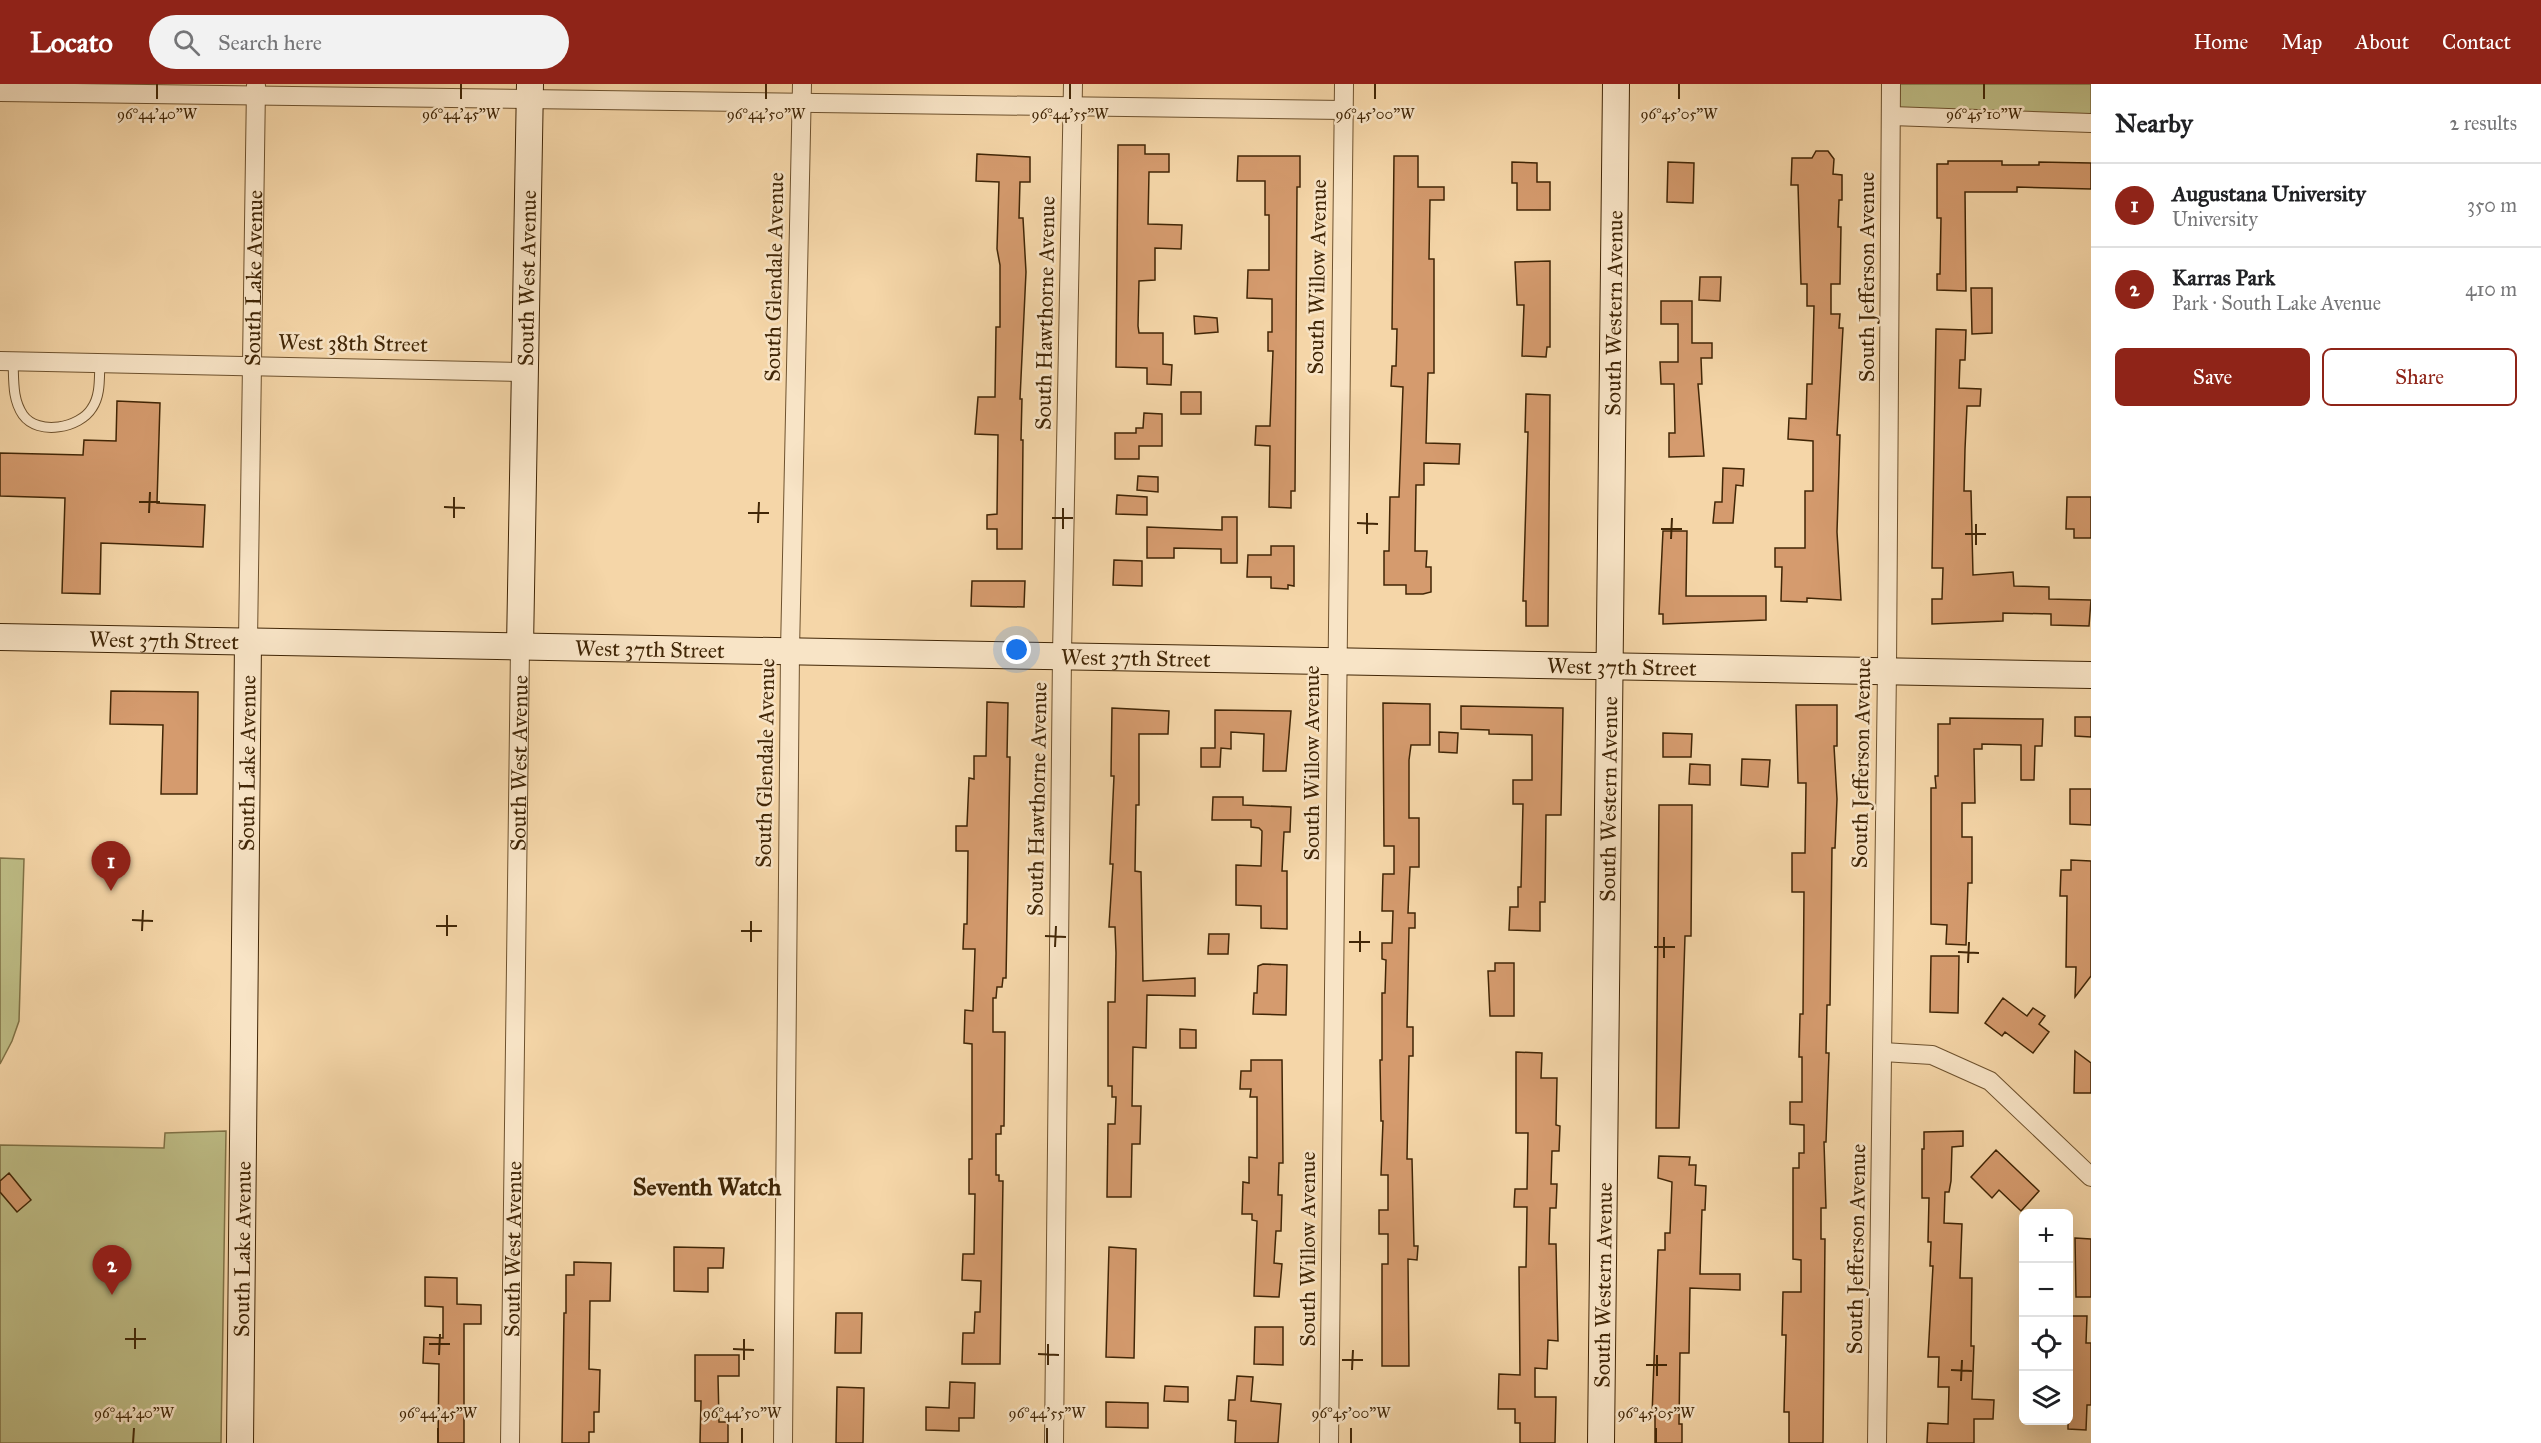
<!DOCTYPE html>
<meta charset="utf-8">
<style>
:root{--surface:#fff;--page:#f2f2f2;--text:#202124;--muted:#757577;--line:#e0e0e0;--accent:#8f2418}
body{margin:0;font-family:"IM FELL Great Primer",serif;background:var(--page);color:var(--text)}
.controls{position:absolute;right:18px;bottom:18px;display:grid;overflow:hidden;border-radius:9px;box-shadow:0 6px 24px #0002}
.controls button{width:54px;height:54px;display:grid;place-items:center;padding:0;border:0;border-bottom:2px solid var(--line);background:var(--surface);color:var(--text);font:30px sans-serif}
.you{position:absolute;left:1017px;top:566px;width:21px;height:21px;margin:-15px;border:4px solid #fff;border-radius:50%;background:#1a73e8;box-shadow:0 0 0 9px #1a73e833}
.badge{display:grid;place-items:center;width:39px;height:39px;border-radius:50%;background:var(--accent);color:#fff;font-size:20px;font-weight:700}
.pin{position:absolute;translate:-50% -50px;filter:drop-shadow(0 2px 3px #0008)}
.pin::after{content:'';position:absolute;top:32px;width:21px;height:18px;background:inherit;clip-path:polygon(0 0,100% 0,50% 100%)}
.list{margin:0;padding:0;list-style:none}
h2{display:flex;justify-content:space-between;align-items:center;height:78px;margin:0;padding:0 24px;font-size:26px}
h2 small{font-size:20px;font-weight:400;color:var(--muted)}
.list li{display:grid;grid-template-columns:39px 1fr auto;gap:18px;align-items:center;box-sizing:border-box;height:84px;padding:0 24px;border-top:2px solid var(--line)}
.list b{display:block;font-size:22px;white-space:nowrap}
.list p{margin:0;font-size:20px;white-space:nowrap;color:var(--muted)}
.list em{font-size:20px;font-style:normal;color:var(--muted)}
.actions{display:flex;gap:12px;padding:18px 24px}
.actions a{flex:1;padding:14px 0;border:2px solid var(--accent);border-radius:9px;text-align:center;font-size:21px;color:var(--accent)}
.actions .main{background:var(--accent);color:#fff}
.icon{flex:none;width:33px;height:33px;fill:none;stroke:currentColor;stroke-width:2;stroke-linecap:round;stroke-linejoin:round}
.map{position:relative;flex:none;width:2091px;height:1359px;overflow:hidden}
header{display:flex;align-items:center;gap:36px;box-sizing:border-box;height:84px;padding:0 30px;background:var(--accent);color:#fff}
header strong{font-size:28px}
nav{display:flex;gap:33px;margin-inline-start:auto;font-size:21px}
.search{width:420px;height:54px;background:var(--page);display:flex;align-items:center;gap:15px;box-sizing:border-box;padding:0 21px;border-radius:33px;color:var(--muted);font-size:22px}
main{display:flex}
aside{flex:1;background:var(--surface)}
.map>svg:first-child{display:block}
.green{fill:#bebd86;stroke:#807246;stroke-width:1.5}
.building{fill:#d59b6e;stroke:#412606;stroke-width:1.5}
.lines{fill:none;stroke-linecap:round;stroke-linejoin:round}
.lane-casing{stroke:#6e522e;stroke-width:11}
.street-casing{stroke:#6e522e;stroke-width:20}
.secondary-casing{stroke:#412606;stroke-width:28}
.lane{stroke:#f8e4c6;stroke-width:9}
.street{stroke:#f8e4c6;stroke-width:18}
.secondary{stroke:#f8e4c6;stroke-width:26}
.ticks{fill:none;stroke:#412606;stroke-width:2}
.labels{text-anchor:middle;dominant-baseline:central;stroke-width:5;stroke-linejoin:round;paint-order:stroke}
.street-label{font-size:22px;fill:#412606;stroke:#f8e4c6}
.neighbourhood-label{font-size:24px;font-weight:bold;fill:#412606;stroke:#f8e4c6}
.ticks-label{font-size:15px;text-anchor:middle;fill:#412606;stroke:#f8e4c6;stroke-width:5;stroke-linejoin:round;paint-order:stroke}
</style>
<header>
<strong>Locato</strong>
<div class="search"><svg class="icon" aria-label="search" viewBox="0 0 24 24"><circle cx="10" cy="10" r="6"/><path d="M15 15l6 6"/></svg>Search here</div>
<nav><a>Home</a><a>Map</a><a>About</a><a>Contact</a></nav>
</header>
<main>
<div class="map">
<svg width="2091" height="1359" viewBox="0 0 2091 1359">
<rect width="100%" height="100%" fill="#f5d6a8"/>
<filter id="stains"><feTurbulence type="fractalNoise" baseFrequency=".00333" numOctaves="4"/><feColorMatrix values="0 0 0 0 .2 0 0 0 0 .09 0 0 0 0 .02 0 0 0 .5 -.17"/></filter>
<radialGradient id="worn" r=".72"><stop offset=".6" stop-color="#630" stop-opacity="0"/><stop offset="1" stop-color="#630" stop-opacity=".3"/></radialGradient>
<!-- green -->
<path class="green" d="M1891 0H2091V40L1891 32Z
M0 774 24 775 19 937 12 957 0 980Z
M226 1047 221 1359H0V1061L164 1064 165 1049Z"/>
<!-- building -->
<path class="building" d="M1118 61H1145V70H1169V88H1149L1148 140 1182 141 1181 165 1155 164V196L1139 197 1138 242 1139 249H1163V280L1172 281 1171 301 1147 300V284L1116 283Z
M1816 67H1828L1834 75 1833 90 1842 91V116H1839L1838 143H1841L1840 200H1831V230H1840L1839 244H1843L1837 351H1840L1837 448 1841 516 1807 514V518L1781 517 1782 483H1775V464H1805V407H1813V357L1788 355 1789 334 1806 335 1807 300H1812L1814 222H1807V200H1801L1798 101H1791L1792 74H1812Z
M977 70 1030 73V98H1020L1019 134H1023L1026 188 1020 315H1022L1021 356H1023L1022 465H997V445H987V431L997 430 998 351 975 350 978 313H995L996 243H1000V181L997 165 999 98 976 97Z
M1238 72H1300V103H1297L1295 407H1291V424L1269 423 1270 362 1255 361 1256 342H1270L1273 267H1268V248H1272V215L1247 214 1248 186H1269V131H1265V97H1237Z
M1394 72H1418V103H1444V116H1430L1429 175H1434V289H1428L1426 359 1460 360 1459 380 1424 379V401H1416L1415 467H1427L1426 483H1431V508L1423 510H1406V501H1384V467H1389L1390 413H1399L1403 303 1391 302 1392 282H1396L1397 245H1392Z
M1948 77H2002V81H2039V78L2091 79V105L2017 103V108H1965L1966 207 1937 206V190H1940L1941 134H1937V80H1948Z
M1512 78 1537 79V98H1550V126H1517V99H1512Z
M1668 78 1694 79 1693 119 1667 118Z
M1550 177V263H1547L1546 273 1522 272 1524 221H1517L1515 178Z
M1700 193H1721L1720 217 1699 216Z
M1971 204H1992V249L1972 250Z
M1661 217H1692V259H1712V274H1701L1702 300H1698L1704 372 1669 373V349H1675L1674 300H1661L1660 278H1678V240H1661Z
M1194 232 1217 234 1218 248 1195 250Z
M1936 245 1966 246 1965 276H1960L1959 304 1981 305 1980 322H1967L1965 365 1964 407H1971L1973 491 2013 488 2014 502 2049 503V515L2091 516 2089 542 2051 541V530L2003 529V537L1932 540V515H1942L1943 484H1932Z
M1181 308H1201V330H1181Z
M1526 310 1550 311 1548 542H1526V517H1523L1528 348H1525Z
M117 317 160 319 157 419 205 421 203 463 101 459 100 510 62 509 65 414 0 412V369L83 371 84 356 116 357Z
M1144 329 1162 330V362H1139V375H1115V349H1136V344H1143Z
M1723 384 1744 385 1743 402 1736 401 1733 439H1713L1715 418H1722Z
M1138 392 1158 393V408L1137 406Z
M1117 411 1147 413V431L1116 430Z
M2067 413H2091V454H2074V445H2066Z
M1222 433H1237V479H1221V465L1174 464V474H1147V443L1222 446Z
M1663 447H1687L1686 512H1766V536L1663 540V530H1659Z
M1271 462H1294V502L1288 501V505L1271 504V493H1247L1248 471H1271Z
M1114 476 1142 477V502L1113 501Z
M972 497H1025L1024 523 971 522Z
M111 607 198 608 197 710H161L163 641 110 640Z
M987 618 1008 619 1007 673H1010L1006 894H1003L1002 903H997L996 914H993V948H1005L1004 1042H1001V1050H996V1091H999V1097H1003L1000 1280H962L963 1249H974L975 1228H980L981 1197 962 1196 963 1170H974L975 1110H969V1075H972V960L964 959 965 926 973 927 975 865H963L964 840H967L968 767H956V742H967L969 694 974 695V672H986Z
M1383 619 1430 620V661H1411L1409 676V734H1419V783H1410L1408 829H1415V844H1409L1407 943H1413V972H1409L1407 1075H1412L1414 1162H1418L1417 1176 1408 1175 1409 1282H1382V1180H1388V1150H1379V1126H1388V1091H1381L1383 1037H1381L1380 976H1382V909H1385L1386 876 1382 875V859H1392L1393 827H1382L1383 790H1394V762H1384Z
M1796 621H1837V662H1834L1837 715 1835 764H1832L1830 921H1827L1826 969H1829L1826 1058H1824L1826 1124H1821V1155H1825L1823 1359H1789V1328H1784L1786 1251H1782L1783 1208H1801V1176L1793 1175V1084H1799V1069H1804V1041L1790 1040V1018H1802V973H1799L1800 930H1803L1804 808H1792V769H1805L1806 699H1798Z
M1461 622 1563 624 1561 731H1546L1545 818H1540V847L1509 846 1510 823H1518V803H1521L1523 720H1513V696H1532V651L1489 650V646L1461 645Z
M1112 624 1169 627 1168 650H1139V721H1136L1135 787 1141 788 1143 897 1195 894V912L1147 911 1146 964 1133 963 1132 1022H1141L1140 1060H1132L1131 1113H1107L1108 1040H1115L1116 1013H1112V1002H1108V918H1115L1116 869 1115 843H1109L1113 780H1110L1114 692H1111Z
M1215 626 1291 627 1286 687H1263L1264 650 1231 648V665L1221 664 1220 683H1201V664H1215Z
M2075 633H2091V653L2075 652Z
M1950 634 2043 635 2042 662H2035L2034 696H2021V661L1982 660V665H1974L1975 719H1962V753H1972V799H1968L1966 861 1946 860 1947 841 1931 840V704H1936L1935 692H1938V640H1950Z
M1439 648 1458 649 1457 669 1439 668Z
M1663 649 1692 650 1691 673H1663Z
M1742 675 1770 676 1768 703 1741 701Z
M1690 680 1710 681V701L1689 700Z
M2070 705H2091V741L2070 740Z
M1213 713H1243V721L1291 723 1290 748H1284L1282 787H1287V845L1261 844V822L1236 821V781L1261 782 1262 747 1259 744 1251 743V736H1212Z
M1659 721H1692L1691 852H1685L1679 1044H1656Z
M2071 776 2091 777V892L2075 913 2076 883H2066L2067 812H2060L2061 786H2071Z
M1209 850H1229L1228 870H1208Z
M1931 872H1959L1958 929 1930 928Z
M1495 879H1514V932H1490L1488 887H1495Z
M1263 880 1287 881 1286 931 1253 930 1254 909H1257L1258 882Z
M2003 914 2027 932 2033 924 2045 932 2039 940 2049 948 2033 969 2005 948 2002 952 1985 939Z
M1180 945 1196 946V964H1180Z
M2075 967 2091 979V1009H2074Z
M1516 968 1542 969 1541 994H1557L1556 1041 1560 1042 1559 1067H1552L1551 1100H1557L1556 1124H1550L1549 1160H1556L1558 1257 1548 1256 1547 1285 1535 1284V1313H1556L1555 1359H1520V1339H1515V1325H1498L1499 1290 1520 1291 1519 1183H1526L1527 1123H1514L1515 1105H1527L1528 1049H1516Z
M1251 976H1282L1283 1079H1279L1278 1111H1282L1281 1147H1276L1274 1179 1282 1180 1279 1213 1254 1212 1257 1137 1252 1136V1130H1242L1243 1098 1249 1099V1073L1257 1074V1013H1250L1251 1005H1240L1241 987H1251Z
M1963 1047V1062L1952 1063 1951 1097 1949 1108H1945L1944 1139 1962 1140 1960 1194H1972L1971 1262H1974L1972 1315 1994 1316 1993 1335H1974V1359H1927L1928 1339 1948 1340 1949 1303H1938L1939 1273H1928L1933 1182H1930L1931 1158H1928L1929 1114H1922V1065H1924V1048Z
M1996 1066 2039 1107 2021 1127 1999 1106 1992 1114 1971 1093Z
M1659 1072 1690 1073 1689 1081H1696L1695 1101 1706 1102 1705 1126H1702L1700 1190H1740V1206L1690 1204 1689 1269H1680L1679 1340H1682V1359H1655V1332H1652L1658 1166H1665V1149H1670L1672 1098 1658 1094Z
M9 1089 31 1116 17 1128 0 1108V1097Z
M2075 1154 2091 1155V1213H2076Z
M674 1163 724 1164 723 1184H708V1208L674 1207Z
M1109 1163 1136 1165 1134 1274 1106 1273Z
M574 1178 611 1179 610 1217H590L589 1285 600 1286 599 1328H594V1348H589V1359H562L564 1229H566V1191H574Z
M425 1193 457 1194V1220L481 1221V1240H464V1359H438L439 1280 423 1279 424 1253 443 1254V1223L425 1222Z
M836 1229H862L861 1269H835Z
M2068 1232H2087L2086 1259H2091V1321H2087L2086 1346 2068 1345Z
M1255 1243H1283V1281L1254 1280Z
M695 1271H739V1292H718L719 1338H728V1359H700L701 1317H695Z
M1237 1292 1253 1293 1251 1317 1281 1320 1278 1359H1235L1236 1337 1228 1336 1229 1316H1235Z
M950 1298 975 1299 974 1334H959V1347L926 1346V1323L949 1324Z
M1165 1302 1188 1303V1318L1164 1317Z
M837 1303 864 1304 863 1359H836Z
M1106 1318 1148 1319V1344L1106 1343Z"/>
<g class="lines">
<!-- lane casing -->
<g class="lane-casing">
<path id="lane" d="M13 277C14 296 12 315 23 331 38 352 80 344 92 324 101 311 99 293 100 278"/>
</g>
<!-- street casing -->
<g class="street-casing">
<g id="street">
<path d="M0 8 1343 26"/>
<path d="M1891 32 2091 39"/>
<path d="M0 277 524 288"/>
<path id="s1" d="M248 557 256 2"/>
<path d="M1883 968 1932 971 1990 997 2091 1093"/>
<path id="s2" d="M510 1359 520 563"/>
<path d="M783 1359 790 567 802 0"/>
<path d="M1054 1359 1062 570 1073 0"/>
<path d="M1329 1359 1344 0"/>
<path d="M1877 1359 1887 585 1891 0"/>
</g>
</g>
<!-- secondary casing -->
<g class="secondary-casing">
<g id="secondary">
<path id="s3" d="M0 553 2091 591"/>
<path id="s4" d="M520 563 530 0"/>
<path id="s5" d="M240 1359 248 557"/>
<path id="s6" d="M1601 1359 1616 0"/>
</g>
</g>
<!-- lane -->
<use href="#lane" class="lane"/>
<!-- street -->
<use href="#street" class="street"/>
<!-- secondary -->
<use href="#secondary" class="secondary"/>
</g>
<!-- ticks -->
<path class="ticks" d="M157 15V0M461 15V0M766 15V0M1070 15V0M1375 15V0M1679 15V0M1984 15V0M139 418H160M444 423 465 424M149 429 150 408M748 429H769M454 434V413M1052 434H1073M758 439 759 418M1357 439 1378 440M1063 445V424M1661 445H1682M1367 450V429M1965 450H1986M1671 455 1672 434M1976 461V440M132 836 153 837M436 842H457M142 847 143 826M741 847H762M447 852V831M1045 852 1066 853M751 858V837M1349 858H1370M1055 863 1056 842M1654 863H1675M1360 868V847M1958 868 1979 869M1664 874V853M1968 879 1969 858M125 1255H146M429 1260H450M135 1265V1244M733 1265 754 1266M1038 1270 1059 1271M439 1271 440 1250M744 1276V1255M1342 1276H1363M1048 1281V1260M1646 1281H1667M1352 1286 1353 1266M1951 1286 1972 1287M1657 1292V1271M1961 1297 1962 1276M133 1359 134 1344M438 1359V1344M742 1359V1344M1047 1359V1344M1351 1359V1344M1656 1359V1344"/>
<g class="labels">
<!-- street labels -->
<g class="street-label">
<text transform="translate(774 193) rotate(-89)">South Glendale Avenue</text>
<text transform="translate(1317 193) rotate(-89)">South Willow Avenue</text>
<text transform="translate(1866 193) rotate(-90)">South Jefferson Avenue</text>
<text stroke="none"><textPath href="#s1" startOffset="363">South Lake Avenue</textPath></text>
<text stroke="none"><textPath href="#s4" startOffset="369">South West Avenue</textPath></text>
<text transform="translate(1045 229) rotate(-89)">South Hawthorne Avenue</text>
<text stroke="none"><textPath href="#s6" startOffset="1130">South Western Avenue</textPath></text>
<text transform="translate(353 259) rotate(1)">West 38th Street</text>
<text stroke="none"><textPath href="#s3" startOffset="164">West 37th Street</textPath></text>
<text stroke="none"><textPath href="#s3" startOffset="650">West 37th Street</textPath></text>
<text stroke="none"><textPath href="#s3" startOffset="1136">West 37th Street</textPath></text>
<text stroke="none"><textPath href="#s3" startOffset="1622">West 37th Street</textPath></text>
<text stroke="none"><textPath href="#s5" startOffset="680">South Lake Avenue</textPath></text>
<text stroke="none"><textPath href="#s2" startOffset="680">South West Avenue</textPath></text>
<text transform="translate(765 679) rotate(-89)">South Glendale Avenue</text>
<text transform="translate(1311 679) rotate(-90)">South Willow Avenue</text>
<text transform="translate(1861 679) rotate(-89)">South Jefferson Avenue</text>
<text transform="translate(1037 715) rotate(-89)">South Hawthorne Avenue</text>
<text stroke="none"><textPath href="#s6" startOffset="644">South Western Avenue</textPath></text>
<text stroke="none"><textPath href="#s5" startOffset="194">South Lake Avenue</textPath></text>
<text stroke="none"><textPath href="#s2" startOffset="194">South West Avenue</textPath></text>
<text transform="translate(1307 1165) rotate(-90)">South Willow Avenue</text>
<text transform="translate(1856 1165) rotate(-89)">South Jefferson Avenue</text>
<text stroke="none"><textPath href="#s6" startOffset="158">South Western Avenue</textPath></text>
</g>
<!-- neighbourhood labels -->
<g class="neighbourhood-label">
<text x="707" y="1103">Seventh Watch</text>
</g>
</g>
<g class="ticks-label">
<text x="157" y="35">96°44'40"W</text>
<text x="461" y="35">96°44'45"W</text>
<text x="766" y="35">96°44'50"W</text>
<text x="1070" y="35">96°44'55"W</text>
<text x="1375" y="35">96°45'00"W</text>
<text x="1679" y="35">96°45'05"W</text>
<text x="1984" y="35">96°45'10"W</text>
<text x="134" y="1334">96°44'40"W</text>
<text x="438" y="1334">96°44'45"W</text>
<text x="742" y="1334">96°44'50"W</text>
<text x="1047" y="1334">96°44'55"W</text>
<text x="1351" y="1334">96°45'00"W</text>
<text x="1656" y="1334">96°45'05"W</text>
</g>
<rect width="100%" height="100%" filter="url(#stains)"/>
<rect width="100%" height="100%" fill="url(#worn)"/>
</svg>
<div class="controls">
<button>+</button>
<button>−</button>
<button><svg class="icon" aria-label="locate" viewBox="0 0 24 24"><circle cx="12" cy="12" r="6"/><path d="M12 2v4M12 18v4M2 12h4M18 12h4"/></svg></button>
<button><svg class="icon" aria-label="layers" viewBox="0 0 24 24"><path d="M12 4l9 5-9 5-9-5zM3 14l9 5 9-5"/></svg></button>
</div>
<div class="you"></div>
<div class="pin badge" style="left:111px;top:807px">1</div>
<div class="pin badge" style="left:112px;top:1211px">2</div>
</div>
<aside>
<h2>Nearby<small>2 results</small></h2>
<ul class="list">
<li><span class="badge">1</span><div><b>Augustana University</b><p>University</p></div><em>350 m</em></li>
<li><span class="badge">2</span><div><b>Karras Park</b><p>Park · South Lake Avenue</p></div><em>410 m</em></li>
</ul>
<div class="actions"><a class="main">Save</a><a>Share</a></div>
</aside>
</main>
